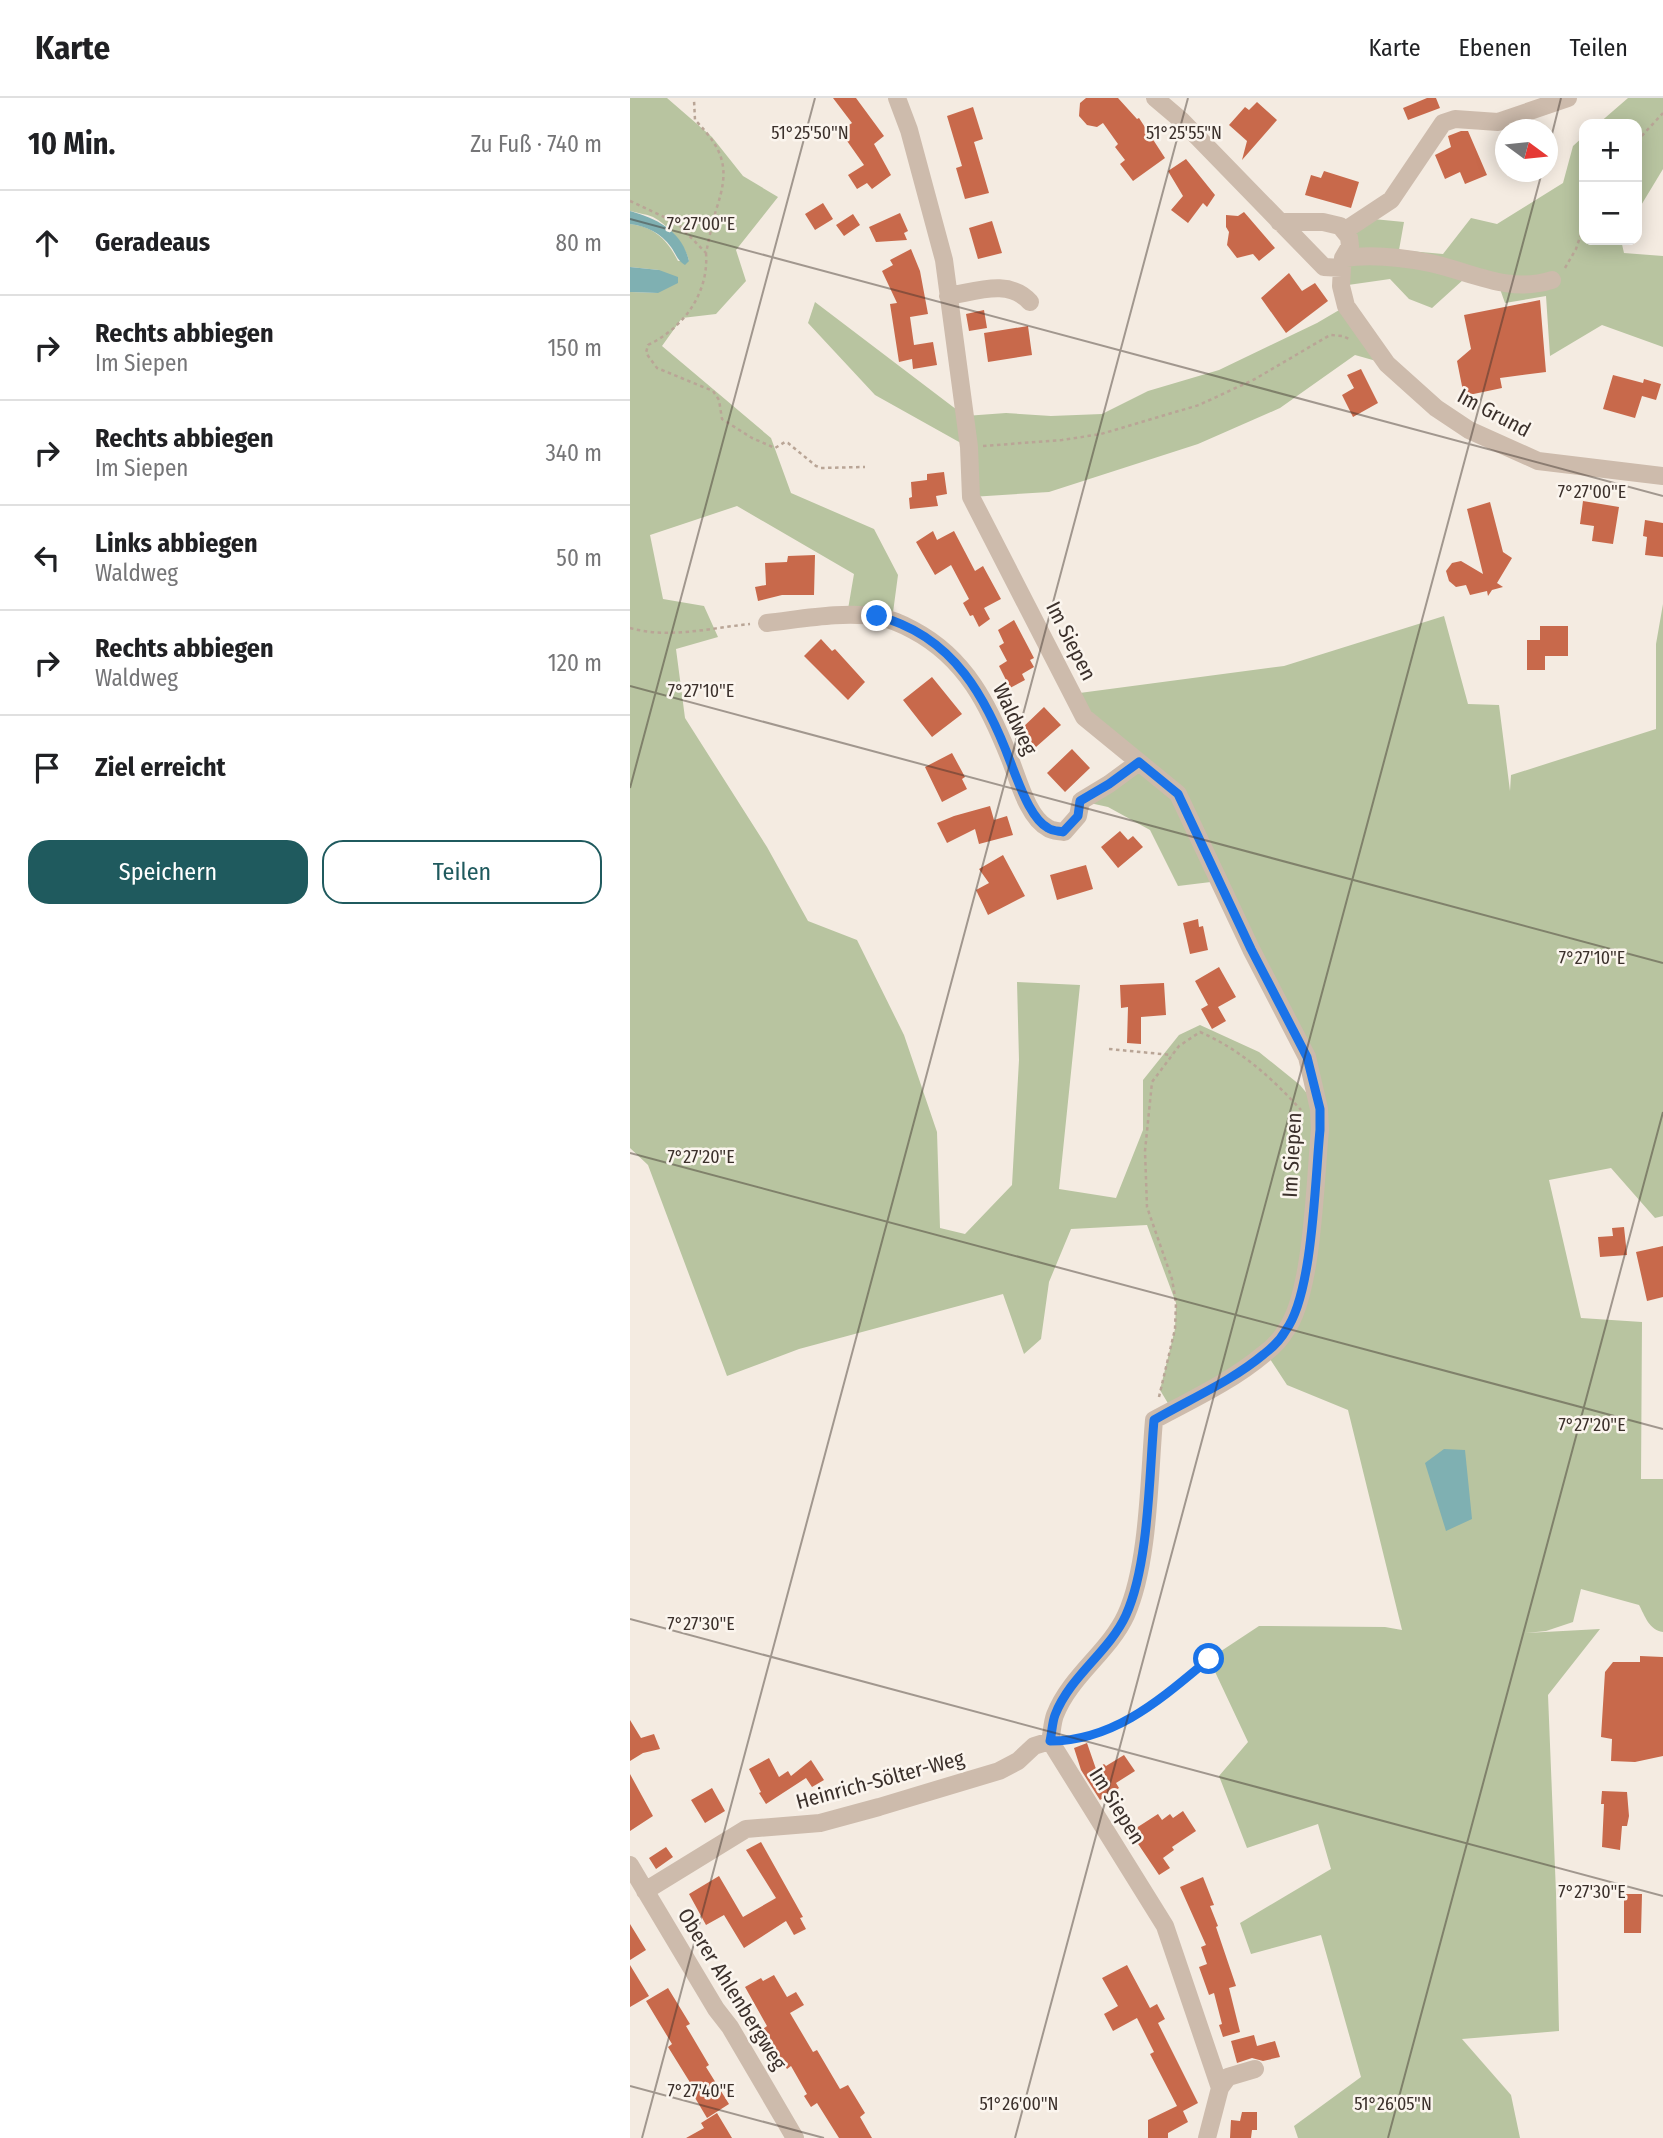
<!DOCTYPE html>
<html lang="de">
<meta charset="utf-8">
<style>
:root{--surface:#fff;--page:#f6f6f6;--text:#202124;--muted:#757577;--line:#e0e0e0;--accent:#1f5a5e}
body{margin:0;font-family:"Fira Sans Condensed",sans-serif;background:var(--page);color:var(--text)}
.controls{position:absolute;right:21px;top:21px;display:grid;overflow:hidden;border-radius:14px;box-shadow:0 4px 18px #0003}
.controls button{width:63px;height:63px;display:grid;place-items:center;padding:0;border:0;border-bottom:2px solid var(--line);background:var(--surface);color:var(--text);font:35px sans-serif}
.compass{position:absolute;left:865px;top:21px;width:63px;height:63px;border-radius:50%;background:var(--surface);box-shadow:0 4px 18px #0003;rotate:105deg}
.stop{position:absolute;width:21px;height:21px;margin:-16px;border:5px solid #1a73e8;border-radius:50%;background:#fff}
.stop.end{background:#1a73e8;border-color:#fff;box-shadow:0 2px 7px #0008}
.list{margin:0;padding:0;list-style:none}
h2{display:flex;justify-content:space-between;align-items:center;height:91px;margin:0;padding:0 28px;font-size:30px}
h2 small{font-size:23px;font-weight:400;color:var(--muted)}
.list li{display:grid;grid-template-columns:46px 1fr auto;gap:21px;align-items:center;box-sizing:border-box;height:105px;padding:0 28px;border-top:2px solid var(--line)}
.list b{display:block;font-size:26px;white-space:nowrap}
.list p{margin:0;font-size:23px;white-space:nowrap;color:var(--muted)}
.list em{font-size:23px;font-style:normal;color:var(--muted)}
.actions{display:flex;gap:14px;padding:21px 28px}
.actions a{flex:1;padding:16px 0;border:2px solid var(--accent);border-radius:21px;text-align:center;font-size:24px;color:var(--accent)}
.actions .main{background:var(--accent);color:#fff}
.icon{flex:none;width:38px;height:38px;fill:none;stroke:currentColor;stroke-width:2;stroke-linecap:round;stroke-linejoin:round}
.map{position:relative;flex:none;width:1033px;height:2040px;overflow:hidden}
header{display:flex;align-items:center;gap:42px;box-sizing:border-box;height:98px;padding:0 35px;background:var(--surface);border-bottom:2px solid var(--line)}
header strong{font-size:33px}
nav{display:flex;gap:38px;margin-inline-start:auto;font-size:24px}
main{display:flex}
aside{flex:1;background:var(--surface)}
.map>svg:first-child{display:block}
.green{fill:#b8c4a0}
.water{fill:#7fb0b2}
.building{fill:#c8694b}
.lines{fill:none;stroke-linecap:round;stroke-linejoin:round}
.path{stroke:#b9a596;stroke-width:2.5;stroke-dasharray:3.5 3.5;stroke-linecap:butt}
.minor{stroke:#cdbbac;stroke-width:18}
.route{stroke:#1a73e8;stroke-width:9}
.ticks{fill:none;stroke:#3b302b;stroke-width:2;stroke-opacity:0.45}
.labels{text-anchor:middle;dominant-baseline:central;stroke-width:5;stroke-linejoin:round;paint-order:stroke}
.street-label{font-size:21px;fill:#3b302b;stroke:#fbf5ee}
.ticks-label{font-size:18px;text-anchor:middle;fill:#3b302b;stroke:#fbf5ee;stroke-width:5;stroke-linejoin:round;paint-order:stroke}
</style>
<header>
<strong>Karte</strong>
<nav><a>Karte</a><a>Ebenen</a><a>Teilen</a></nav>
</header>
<main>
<aside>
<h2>10 Min.<small>Zu Fuß · 740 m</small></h2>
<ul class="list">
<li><svg class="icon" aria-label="ahead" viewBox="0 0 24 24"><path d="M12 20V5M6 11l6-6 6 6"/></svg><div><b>Geradeaus</b></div><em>80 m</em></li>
<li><svg class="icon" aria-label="right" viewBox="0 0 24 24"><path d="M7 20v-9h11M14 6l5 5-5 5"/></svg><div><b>Rechts abbiegen</b><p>Im Siepen</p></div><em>150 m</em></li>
<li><svg class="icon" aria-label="right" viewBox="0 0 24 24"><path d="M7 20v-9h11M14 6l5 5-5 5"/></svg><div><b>Rechts abbiegen</b><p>Im Siepen</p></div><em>340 m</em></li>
<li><svg class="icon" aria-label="left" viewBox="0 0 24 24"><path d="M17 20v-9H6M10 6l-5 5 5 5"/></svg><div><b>Links abbiegen</b><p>Waldweg</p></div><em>50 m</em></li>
<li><svg class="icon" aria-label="right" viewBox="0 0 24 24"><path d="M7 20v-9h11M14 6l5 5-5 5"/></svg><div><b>Rechts abbiegen</b><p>Waldweg</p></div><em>120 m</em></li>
<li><svg class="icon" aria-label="arrive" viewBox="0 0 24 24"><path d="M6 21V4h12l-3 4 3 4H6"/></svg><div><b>Ziel erreicht</b></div></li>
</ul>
<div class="actions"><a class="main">Speichern</a><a>Teilen</a></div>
</aside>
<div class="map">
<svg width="1033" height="2040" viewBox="0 0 1033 2040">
<rect width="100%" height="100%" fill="#f4ebe1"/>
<!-- green -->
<path class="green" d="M0 0H37L82 39 113 78 148 99 106 152 116 183 86 216 52 220 32 248 141 340 161 395 244 431 268 477 262 522 217 517 224 476 107 408 20 437 33 501 74 508 88 539 46 551 55 620 137 749 178 823 227 842 274 937 307 1034 310 1130 335 1136 382 1087 389 962 387 884 450 887 429 1091 486 1100 513 1032V982L549 937 570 927 629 954 670 987 688 1009 685 995 589 783 548 788 520 732 478 709 451 703 508 663 442 596 654 568 814 518 838 606 869 607 880 693 881 677 1026 631V546L1033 506V1118L1025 1120 981 1070 919 1082 951 1220 1012 1224 1011 1381H1033V1534C1019 1532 1015 1518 1009 1507L951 1491 943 1524 916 1533 896 1535 970 1531 918 1597 926 1795 929 1933 832 1941 881 1997 890 2040H668L664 2028 731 1979 691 1837 621 1856 610 1825 701 1771 688 1726 617 1750 589 1678 618 1644 579 1561 629 1528 755 1529 772 1532 718 1312 657 1287 636 1255 542 1312 530 1292 545 1231 546 1205 517 1127 441 1131 419 1184 411 1241 394 1256 373 1196 169 1251 97 1278 18 1067 0 1050V194L28 195 29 172 0 169V126C24 129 37 141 48 163H59C55 146 39 128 23 119 16 116 7 115 0 113Z
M998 0H1033V71L1007 114V26H968Z
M954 38V142H991L994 155 1033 158V249L972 227 920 258 916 198 875 205 865 177 844 172 802 210 779 201 760 181 711 188 713 160 733 120 774 124 769 152 813 156 841 120 867 126 933 85 943 48Z
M185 204 335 318 376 315 421 318 472 316 518 293 589 272 687 225 716 208 757 266 725 257 650 310 568 346 419 394 341 399 338 349 245 297 178 225Z"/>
<!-- water -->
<path class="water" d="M0 113C28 121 52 133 59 163L55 167C47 162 46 156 41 149 31 135 16 128 0 126Z
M0 169 29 172 48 179V185L28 195 0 194Z
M814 1351 835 1352 842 1421 816 1433 795 1365Z"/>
<!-- building -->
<path class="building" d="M203 0H226L254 38 244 46 261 77 242 91 237 85 227 91 218 77 234 67 210 33 222 25Z
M456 0H488L507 21 509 20 535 60 503 83 490 66 495 62 485 49 488 46 473 25 467 29 457 27 449 18 450 5Z
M797 0H806L810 10 778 22 773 10Z
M627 4 647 22 612 62 617 43 599 27 615 9 619 12Z
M343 9 353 41 344 44 359 95 335 101 326 70 332 68 317 18Z
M831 33H838L857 77 835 86 830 74 815 81 805 57 821 49 818 38Z
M556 61 585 97 577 109 573 105 558 125 541 112 553 98 538 73Z
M694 73 729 84 721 110 675 97 681 77 691 80Z
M193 105 203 121 185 132 175 116Z
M614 114 645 150 629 163 623 156 607 160 597 147 599 134 596 129V117L608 118Z
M270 115 278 133 274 135 277 142 246 144 239 129Z
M223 116 230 127 214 138 206 127Z
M362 123 372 155 348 161 339 130Z
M281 151 290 173 298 216 280 219 284 247 303 244 307 267 283 271 282 261 269 264 260 206 267 205 252 173 263 167 260 162Z
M659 175 672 193 685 185 698 203 656 235 631 200Z
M910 202 916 274 870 280 872 290 834 298 827 263 841 251 834 217Z
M354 212 357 230 339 233 336 216Z
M398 228 402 257 358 264 354 235Z
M731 271 748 305 723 319 712 297 724 290 717 277Z
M983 277 1013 285 1014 281 1031 286 1026 302 1012 298 1005 320 973 311Z
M314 374 317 396 306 398 308 408 280 411 279 400 282 399 281 384 297 382V376Z
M953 403 989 409 983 446 962 443 964 428 950 426Z
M860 404 873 454 882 460 867 485 873 489 862 492 858 498 857 493 840 497 836 487 826 489 819 483 816 473 822 465 831 463 853 476 837 411Z
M1015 422 1033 425V459L1015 457 1017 439 1013 438Z
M303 433 307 442 324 433 345 473 353 468 371 501 354 510 360 521 349 529 343 517 340 518 333 505 339 501 321 467 305 477 286 444Z
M185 457 184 497H152L128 503 125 489 136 487 135 465 157 464 158 458Z
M384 522 404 560 400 562 404 569 392 576 395 582 380 590 369 568 377 563 369 548 374 545 368 532Z
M910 528H938V558H915V572H897V542H910Z
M191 541 202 553 205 551 235 584 218 602 174 558Z
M302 579 332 616 302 639 273 602Z
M414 609 431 627 406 649 390 632Z
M442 651 460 670 435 694 417 675Z
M322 655 335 679 332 681 337 691 312 704 295 669Z
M360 708 364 722 377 718 383 737 349 746 345 731 317 745 307 725 324 718Z
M490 733 498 742 503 738 513 749 488 770 471 749Z
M373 757 395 798 358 817 346 792 359 785 349 771Z
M456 767 463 791 427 802 420 777Z
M568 821 569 829 573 828 578 852 560 856 553 825Z
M589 869 606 899 588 909 596 923 582 931 571 911 578 907 565 883Z
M534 885 536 917 511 919V946L497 945 498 909 491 910 490 887Z
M994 1129 997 1157 970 1159 968 1139 983 1138 982 1130Z
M1033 1148V1199L1017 1203 1006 1154Z
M1010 1558 1033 1559V1658L1005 1664 981 1663 982 1641 971 1639 975 1574 983 1564H1010Z
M0 1622 11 1640 24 1636 30 1651 13 1655 0 1663Z
M457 1645 466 1671 474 1666 476 1668 494 1657 505 1673 486 1685 489 1690 470 1702 451 1672 444 1650Z
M139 1660 149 1679 158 1673 161 1678 181 1662 194 1682 182 1689 176 1680 136 1706 129 1695 131 1694 119 1671Z
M0 1676 23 1718 0 1733Z
M82 1690 95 1713 75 1725 61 1702Z
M972 1693 997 1694 999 1718 997 1728H992L990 1752 972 1749 974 1706H971Z
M553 1713 566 1733 542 1749 544 1752 533 1760 540 1770 529 1777 500 1734 528 1716 532 1722 540 1716 543 1720Z
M131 1744 173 1819 170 1820 176 1831 164 1837 156 1823 114 1850 94 1817 76 1827 59 1796 89 1778 113 1819 146 1800 116 1752Z
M36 1749 43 1759 26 1771 19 1760Z
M573 1779 584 1807 580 1808 588 1828 586 1829 606 1888 599 1890 610 1934 593 1939 589 1927 592 1926 584 1895 579 1897 569 1869 577 1866 571 1849 576 1847 550 1789Z
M994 1796H1012L1011 1835H994Z
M0 1826 16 1852 0 1862Z
M0 1867 19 1898 0 1909Z
M497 1867 520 1910 527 1906 535 1921 528 1925 568 2005 553 2013 558 2024 538 2035V2040H518V2022L547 2008 520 1956 524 1954 507 1920 483 1933 474 1916 488 1908 472 1880Z
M144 1877 157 1899 166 1894 174 1907 160 1915 183 1954 187 1952 210 1991 218 1987 235 2015 230 2019 242 2040H209L187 2005 181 2009 174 1998 177 1996 161 1968 157 1971 152 1964 133 1931 137 1928 115 1889 131 1880 133 1883Z
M38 1890 60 1926 56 1928 79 1967 76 1969 99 2006 77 2020 58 1988 61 1986 38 1949 42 1946 16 1903Z
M624 1937 627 1948 645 1943 650 1959 633 1963 622 1960 607 1965 601 1943Z
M612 2014H627V2032H622L621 2040H600L601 2022 610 2023Z
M87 2015 102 2040H56L74 2030 71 2025Z"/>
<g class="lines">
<!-- path -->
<path class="path" d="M1007 43 1033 15
M0 103 47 125 76 155C79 141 82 126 86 112 100 71 95 53 65 22L64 2
M76 155C79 196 53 230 18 247L16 255 27 270 83 293 89 302 92 321 122 340 145 350 155 344 158 345 186 368 191 370 235 369
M935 170 946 151 954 127
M353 348 432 342 471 336 569 307 625 281 700 237 713 238 719 241
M0 530C39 541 80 530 120 526
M479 951 542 957
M529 1299 545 1231 546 1205 542 1181 517 1109 515 1053 522 984 549 948 570 934C611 952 641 979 671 1012
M439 1642C465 1636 492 1628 515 1613 538 1599 559 1578 579 1561"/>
<!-- minor -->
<path class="minor" d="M267 0 279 32 314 162 339 349 341 399 454 619 548 696 621 851 677 959 689 1011 690 1032C685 1081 683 1195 656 1232 651 1241 642 1250 634 1256 602 1283 561 1302 524 1322 519 1379 519 1466 496 1517 479 1554 440 1578 425 1617 422 1625 422 1635 420 1643L535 1828 590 1990 577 2040
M525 0 551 22 694 169 712 170
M649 124H693L710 128 719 139 720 148 713 160 712 170 711 188 716 208 757 266 806 310 839 332 908 363 1033 378
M714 133 761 102 813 25 825 21 868 24 938 0
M713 160C743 156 771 159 800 165 842 174 878 196 922 182
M318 198C345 194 379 180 400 204
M137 525C173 521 213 513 249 519 261 521 272 526 283 532 336 560 359 608 380 661 388 681 398 720 418 730 422 733 429 733 434 734L448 718 451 703 479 686 509 664
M0 1767 86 1911 100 1929 165 2040
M15 1793 116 1731 190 1725 249 1709 369 1673 388 1663 404 1648 420 1643
M590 1990 598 1979 625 1971"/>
</g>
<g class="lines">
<!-- route -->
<path class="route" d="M247 518C324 537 358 602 383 671 390 688 401 721 418 730 422 733 429 733 433 734L448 718 450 703 479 686 509 664 548 696 621 851 677 959 690 1011V1032C685 1081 683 1195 656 1232 651 1241 642 1250 634 1256 602 1283 560 1301 524 1322 519 1379 519 1466 496 1517 479 1554 440 1578 425 1617 422 1625 422 1635 420 1643 485 1643 532 1600 579 1561"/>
</g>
<!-- ticks -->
<path class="ticks" d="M918 52 931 0M0 121 1033 398M0 588 1033 865M0 690 185 0M0 1055 1033 1331M0 1521 1033 1798M0 1988 194 2040M12 2040 558 0M385 2040 912 74M758 2040 1033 1014"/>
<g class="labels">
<!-- street labels -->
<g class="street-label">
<text transform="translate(864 315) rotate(28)">Im Grund</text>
<text transform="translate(441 543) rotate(63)">Im Siepen</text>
<text transform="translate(385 621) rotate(65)">Waldweg</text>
<text transform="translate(662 1057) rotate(-87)">Im Siepen</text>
<text transform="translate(250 1682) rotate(-15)">Heinrich-Sölter-Weg</text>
<text transform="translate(487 1708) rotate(58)">Im Siepen</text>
<text transform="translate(102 1891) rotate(58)">Oberer Ahlenbergweg</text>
</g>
</g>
<g class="ticks-label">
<text x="180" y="41">51°25'50"N</text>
<text x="554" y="41">51°25'55"N</text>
<text x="71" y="132">7°27'00"E</text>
<text x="962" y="400">7°27'00"E</text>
<text x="71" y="599">7°27'10"E</text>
<text x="962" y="866">7°27'10"E</text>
<text x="71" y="1065">7°27'20"E</text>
<text x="962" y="1333">7°27'20"E</text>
<text x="71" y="1532">7°27'30"E</text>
<text x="962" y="1800">7°27'30"E</text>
<text x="71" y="1999">7°27'40"E</text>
<text x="389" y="2012">51°26'00"N</text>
<text x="763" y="2012">51°26'05"N</text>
</g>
</svg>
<div class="controls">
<button>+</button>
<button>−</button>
</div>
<svg class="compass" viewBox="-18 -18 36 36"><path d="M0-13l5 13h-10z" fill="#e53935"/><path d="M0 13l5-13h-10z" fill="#757577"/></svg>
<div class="stop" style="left:579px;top:1561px"></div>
<div class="stop end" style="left:247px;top:518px"></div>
</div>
</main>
